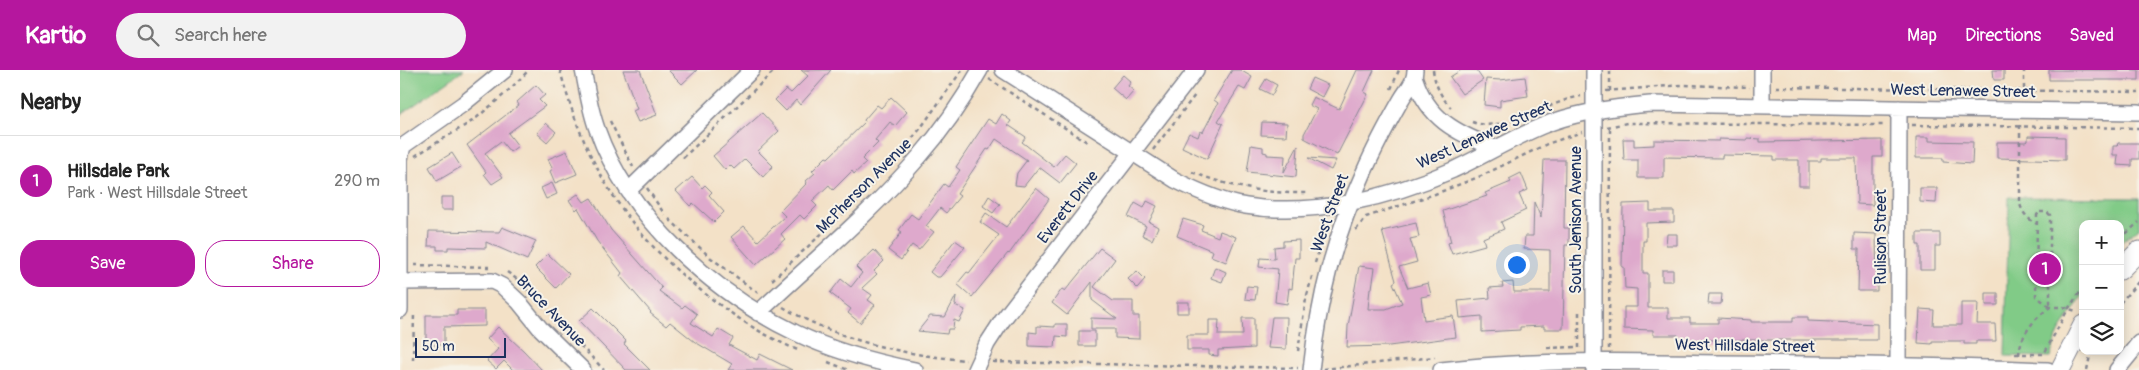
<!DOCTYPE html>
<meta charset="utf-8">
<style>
:root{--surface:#fff;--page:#f2f2f2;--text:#222;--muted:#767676;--line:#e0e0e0;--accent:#b5179e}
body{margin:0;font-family:Pangolin,sans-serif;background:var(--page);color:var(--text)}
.controls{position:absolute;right:15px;bottom:15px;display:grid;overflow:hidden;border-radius:10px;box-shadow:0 2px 12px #0003}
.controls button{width:45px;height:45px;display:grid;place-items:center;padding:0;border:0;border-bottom:1px solid var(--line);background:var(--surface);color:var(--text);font:25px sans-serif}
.scale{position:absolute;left:15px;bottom:12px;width:91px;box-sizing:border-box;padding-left:5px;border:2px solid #1b2f5e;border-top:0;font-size:14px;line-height:18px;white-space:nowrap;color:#1b2f5e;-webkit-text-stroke:4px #f7f3e8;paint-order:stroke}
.you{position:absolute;left:1116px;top:194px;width:18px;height:18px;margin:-12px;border:4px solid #fff;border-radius:50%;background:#1a73e8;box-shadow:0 0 0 8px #1a73e833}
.badge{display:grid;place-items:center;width:32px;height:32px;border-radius:50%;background:var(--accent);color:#fff;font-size:16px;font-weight:700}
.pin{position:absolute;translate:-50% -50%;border:2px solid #fff;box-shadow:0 1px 5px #0006}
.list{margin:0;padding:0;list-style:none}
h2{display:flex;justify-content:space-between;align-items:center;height:65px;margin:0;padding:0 20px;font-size:21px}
h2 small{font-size:16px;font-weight:400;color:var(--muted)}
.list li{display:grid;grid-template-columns:32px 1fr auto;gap:15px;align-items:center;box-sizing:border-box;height:90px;padding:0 20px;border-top:1px solid var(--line)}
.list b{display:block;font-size:19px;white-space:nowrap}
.list p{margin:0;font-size:16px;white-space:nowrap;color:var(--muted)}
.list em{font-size:16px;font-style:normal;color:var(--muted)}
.actions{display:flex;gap:10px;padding:15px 20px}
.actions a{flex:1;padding:11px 0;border:1px solid var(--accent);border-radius:20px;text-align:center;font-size:18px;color:var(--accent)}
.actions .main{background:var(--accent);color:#fff}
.icon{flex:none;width:28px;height:28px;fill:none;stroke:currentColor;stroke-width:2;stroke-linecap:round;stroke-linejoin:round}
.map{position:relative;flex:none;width:1739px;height:300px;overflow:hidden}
header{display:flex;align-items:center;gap:30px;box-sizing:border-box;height:70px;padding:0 25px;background:var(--accent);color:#fff}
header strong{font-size:24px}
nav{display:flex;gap:28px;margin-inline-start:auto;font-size:18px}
.search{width:350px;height:45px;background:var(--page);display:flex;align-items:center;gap:12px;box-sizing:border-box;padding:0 18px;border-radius:28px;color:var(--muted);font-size:19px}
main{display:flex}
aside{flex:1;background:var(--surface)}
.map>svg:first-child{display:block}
.green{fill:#81cb87;stroke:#4e7d72}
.building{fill:#dea9cc}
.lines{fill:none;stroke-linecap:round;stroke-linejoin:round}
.minor-casing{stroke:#878892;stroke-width:18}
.major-casing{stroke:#878892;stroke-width:21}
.path{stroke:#878892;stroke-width:2.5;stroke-dasharray:4 4;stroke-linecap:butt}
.minor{stroke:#fff;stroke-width:15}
.major{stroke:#fff;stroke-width:19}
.labels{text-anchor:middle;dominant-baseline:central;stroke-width:4;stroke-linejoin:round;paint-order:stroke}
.street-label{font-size:16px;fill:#1b2f5e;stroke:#f7f3e8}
</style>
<header>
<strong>Kartio</strong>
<div class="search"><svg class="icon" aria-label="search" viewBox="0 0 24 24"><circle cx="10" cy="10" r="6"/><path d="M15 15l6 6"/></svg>Search here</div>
<nav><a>Map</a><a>Directions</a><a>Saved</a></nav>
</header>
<main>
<aside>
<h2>Nearby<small></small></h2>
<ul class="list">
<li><span class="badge">1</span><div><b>Hillsdale Park</b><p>Park · West Hillsdale Street</p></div><em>290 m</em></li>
</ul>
<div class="actions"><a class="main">Save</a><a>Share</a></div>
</aside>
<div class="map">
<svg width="1739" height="300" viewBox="0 0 1739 300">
<rect width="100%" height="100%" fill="#f7f3e8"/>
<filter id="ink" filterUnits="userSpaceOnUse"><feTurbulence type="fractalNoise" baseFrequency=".02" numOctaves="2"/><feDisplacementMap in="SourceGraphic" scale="10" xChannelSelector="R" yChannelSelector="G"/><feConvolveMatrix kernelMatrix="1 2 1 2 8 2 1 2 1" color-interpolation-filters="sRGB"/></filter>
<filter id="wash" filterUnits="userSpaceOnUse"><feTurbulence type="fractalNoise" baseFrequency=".0096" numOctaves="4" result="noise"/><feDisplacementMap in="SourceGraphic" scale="20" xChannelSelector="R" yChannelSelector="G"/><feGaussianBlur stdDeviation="1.12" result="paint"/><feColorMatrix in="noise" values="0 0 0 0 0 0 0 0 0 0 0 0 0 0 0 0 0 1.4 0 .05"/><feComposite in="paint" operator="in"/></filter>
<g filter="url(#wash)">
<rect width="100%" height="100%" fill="#f3e1c7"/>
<!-- green -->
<path class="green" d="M0 0H64L0 45Z
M1609 127 1739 128V158L1720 173V154H1683V225L1659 262 1650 287 1605 286Z"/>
<g id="blocks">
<!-- building -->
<path class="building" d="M223 0H240L257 45 238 52 233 41 237 39Z
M268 0H297L282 14Z
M401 0H431L400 35 396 30 386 41 375 30 386 19 391 23 408 6Z
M832 0H840L852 7 845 20 839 17 818 51 823 54 807 89 782 77 789 63 798 67 800 61 803 62 818 33 814 30Z
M957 0H974L964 22 968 24 937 85 904 68V64L917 39 909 35 913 27 939 39Z
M1061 0H1076L1083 10 1062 24 1050 7Z
M1593 0H1604V10H1594Z
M1649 0H1739V10H1649Z
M723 5 731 12 728 16 734 21 726 30 712 18Z
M1125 7 1128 26 1100 30V37L1084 35 1086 9 1100 10Z
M912 8 928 15 922 27 907 19Z
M866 9 877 15 872 25 860 19Z
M136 15 145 25 139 30 145 36 108 63 118 76 110 82 101 71 85 83 103 107 92 114 84 104 86 102 67 75 119 35 117 32Z
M491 27 507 42 495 56 490 52 475 70 478 73 462 89 466 93 454 104 452 101 433 120 429 115 412 131 417 136 404 149 400 145 381 164 385 169 356 195 331 167 344 156 358 171 385 146 380 141 407 113 406 111 415 103 412 101 426 87 428 88 465 52 464 50 477 35 481 38Z
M362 43 379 61 358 81 373 96 363 107 345 89 334 99 330 95 325 100 313 86Z
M602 44 611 51 608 55 626 67 622 72 654 97 665 84 676 93 660 113 639 97 624 116 615 115 617 103 627 90 596 69 589 80 587 79 557 124 560 126 546 143 540 138 526 156 534 162 519 180 512 175 501 190 488 180 502 162 499 160 511 144 518 149 544 114 548 117 560 100 556 97 588 49 596 54Z
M862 52 887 53 886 66 861 65Z
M146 53 156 62 147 72 137 63Z
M1628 66 1665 67V90L1597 88V72H1625L1628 71Z
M1516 67H1529V71L1573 72 1572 94 1543 92V88H1516Z
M1347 68 1360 69V72L1482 70V87H1473V135L1457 134 1456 88H1421V91H1409V116H1399V90H1374V86L1322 85V88L1264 87V108H1238V90H1224L1223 69H1234V76L1254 75V70L1319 71V69L1347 70Z
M1718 73H1739V89H1732V96L1717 95 1718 85H1713V76H1717Z
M851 75 863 77V82L867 83V85L885 86 884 102 898 76 896 107 847 102Z
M167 81 177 104 155 113 150 101 153 99 148 89Z
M52 83 61 97 37 111 29 97Z
M908 88 936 90 931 100Z
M1144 90H1165L1164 158H1169V175H1165L1163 259H1144V256L1120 257V260L1082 262V246L1060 248 1058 231 1090 228 1089 218 1103 217 1102 213 1113 212 1114 222H1150V180L1124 179 1125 166H1133L1134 132 1141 148Z
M1121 103 1128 120 1119 124 1126 140 1101 152 1104 159 1083 168 1085 175 1052 184 1048 173 1051 172 1043 141 1087 126 1085 123 1111 112 1109 109Z
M292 107 302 118 305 115 312 122 309 125 324 142 314 152 293 133 290 136 276 121Z
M152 113 157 124 146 129 141 118Z
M636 118 649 129 609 184 608 183 572 227 557 214 567 202 569 203 599 165 580 152 586 143 606 157Z
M1520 118H1537L1536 133 1520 132Z
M178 124 184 132 191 128 211 160 262 218 259 221 282 238 285 235 297 244 291 253 313 267 318 259 333 268 329 275 357 290 360 284 392 300H328L332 294 295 272 270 252 266 256 250 243 251 242 220 206 222 203 197 171 178 138 176 140 169 130Z
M589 126 600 134 593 143 583 136Z
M41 127H53V140H41Z
M747 131 757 136 749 152 758 157 752 170 742 165 746 156 728 147 735 133 744 138Z
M1250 133V141H1274V152L1246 153V171H1243V203H1248V238H1268V248H1290V253H1318V248L1351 250V252H1393V247H1408V251L1477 254V270H1297L1278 269V265H1253V260L1224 259V237H1237V219L1225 218 1224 197H1222L1223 134Z
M783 149 803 155 801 160 818 167 820 161 836 167 826 192 811 186 813 181 777 166Z
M1016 153 1019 167 1010 169 1017 192 999 197 1008 218 1028 213 1031 225 1021 227 1024 250 1053 246 1056 267 989 276 947 277 948 256 959 196 975 198 972 218H970L968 239H986L1002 233 993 213 996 211 982 161Z
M102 157 136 171 127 190 86 172V178L48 177V180H37V176H28L29 161 99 162Z
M1454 163 1476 164 1477 221H1458L1459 179H1454Z
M1517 163H1540V176H1535V200H1520V175H1517Z
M1267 164H1277V175H1266Z
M555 170 565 177 540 207H536L530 202Z
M899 170V188H895L892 219 889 218 887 234 875 232 878 199 859 197 860 188 875 189 874 177 883 176V171Z
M700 178 715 189 694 217 713 231H733V246H739V269L715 268V259H691V248L717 249 692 230V212L667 245 652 233 662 219 665 221Z
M474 180 484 191 474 201 477 204 462 218 472 225 468 230 475 235 460 253 448 243 451 239 430 223 441 209 451 217 462 203 456 197Z
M148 184 169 204 156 218 135 197Z
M815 197 826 202 822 212 811 208Z
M1262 200H1273V211H1262Z
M737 201 745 209 737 218 728 209Z
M847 216 857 217 855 230 845 229Z
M1586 223H1598V235H1586Z
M1309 224H1322L1321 234H1308Z
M556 226 555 235 565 240 559 252 554 250 553 259H548L547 264 518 261 530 246 545 247Z
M777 232H789V243H777Z
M1561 233H1578L1577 254H1595L1596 271H1576V274H1564V271H1532V274L1518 273 1520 239 1534 240 1533 255H1561Z
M193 238 226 271 224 274 250 300H226L179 251Z
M57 240H85V256L44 257V275H26V245H57Z
M872 247H887L886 279 868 278Z
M842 248H854V278L818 280V286L809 285V280H787V265H809V250H819L818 265H843Z
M655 254H667V267L656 266 655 277 629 276V262L637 263V256L655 257Z
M98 257 124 281 142 300H113L104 291 96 299 87 291 98 279 87 269Z
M679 261H695V276H679Z"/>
</g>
</g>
<g filter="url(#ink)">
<use href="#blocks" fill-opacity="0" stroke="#878892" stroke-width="1"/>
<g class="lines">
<!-- minor casing -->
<g class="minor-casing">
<path id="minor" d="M183 0C187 19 190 40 197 59 228 147 313 223 396 263 433 281 474 292 515 300
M603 0 775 110C797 121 821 132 846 136 914 147 991 127 1053 100 1083 86 1111 69 1142 56 1175 42 1214 37 1250 34L1739 42
M1194 0V300
M1015 9C1029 51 1057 62 1094 78
M1362 36V0
M229 120 352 0
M0 212 92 211 102 216 119 232 140 258 183 300
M0 240V89L3 76 63 34 105 0
M358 243C412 192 471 143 519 87 542 61 563 30 580 0
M1498 295 1499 38
M575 300 587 274 602 251 796 0
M911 300C919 227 934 168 964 102 975 77 988 53 1001 30 1007 19 1015 13 1015 0
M1041 300C1133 289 1226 291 1318 293 1428 294 1538 296 1648 300
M1717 300 1739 273"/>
</g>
<!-- major casing -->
<g class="major-casing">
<path id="major" d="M1720 200 1739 181
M1660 300 1683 255"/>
</g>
<!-- path -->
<path class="path" d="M160 0C186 99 230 167 312 229 339 250 368 268 400 281
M1033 0C1035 15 1041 27 1051 38
M589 9 687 72
M1376 17 1739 22
M991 19 999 0
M1206 21 1282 15 1350 17
M1210 21V0
M1624 27V0
M210 51 233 97
M1072 52C1105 64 1147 32 1181 26
M1512 55 1739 58
M1620 55V134C1623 144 1628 149 1637 154
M1207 57 1227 53 1486 55
M753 80 795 25
M15 86 74 50 107 22 129 0
M283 88 375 0
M792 102C830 117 866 124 906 123
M247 118 265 145
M1640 142H1647L1650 145V237L1636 226 1637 145Z
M269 149 311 188 361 225
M956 160 966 147 1035 124 1081 106 1147 74 1182 62
M1720 169 1739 152
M915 193 920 177
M14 195 89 197
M107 202 118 210 204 300
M372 210 458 130 495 89 520 59 562 0
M1720 233 1739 211
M383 237C438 270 502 285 566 290
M1147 278 1177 277
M1179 278V241
M1209 279 1210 57
M898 281 906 229 913 203
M1615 284H1644L1668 239 1683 218
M1619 285C1620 265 1634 249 1650 237H1663L1676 241
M13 290 14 243
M428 292 448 300
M593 292 898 298
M923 299 1035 287
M1687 300 1691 281"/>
<!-- minor -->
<use href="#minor" class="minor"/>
<!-- major -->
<use href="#major" class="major"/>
</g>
</g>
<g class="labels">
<!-- street labels -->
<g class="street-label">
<text transform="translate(1563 21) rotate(1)">West Lenawee Street</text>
<text transform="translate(1084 65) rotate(-24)">West Lenawee Street</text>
<text transform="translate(464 116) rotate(-45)">McPherson Avenue</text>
<text transform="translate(668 137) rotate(-52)">Everett Drive</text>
<text transform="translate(930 143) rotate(-70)">West Street</text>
<text transform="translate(1176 150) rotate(-90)">South Jenison Avenue</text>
<text transform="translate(1481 167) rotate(-90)">Rulison Street</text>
<text transform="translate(151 241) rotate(46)">Bruce Avenue</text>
<text transform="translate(1345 276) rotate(1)">West Hillsdale Street</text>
</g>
</g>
</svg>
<div class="controls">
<button>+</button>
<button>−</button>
<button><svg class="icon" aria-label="layers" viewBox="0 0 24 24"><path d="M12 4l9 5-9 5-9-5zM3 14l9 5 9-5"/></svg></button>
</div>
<div class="scale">50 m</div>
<div class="you"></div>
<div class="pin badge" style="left:1645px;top:199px">1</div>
</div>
</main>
